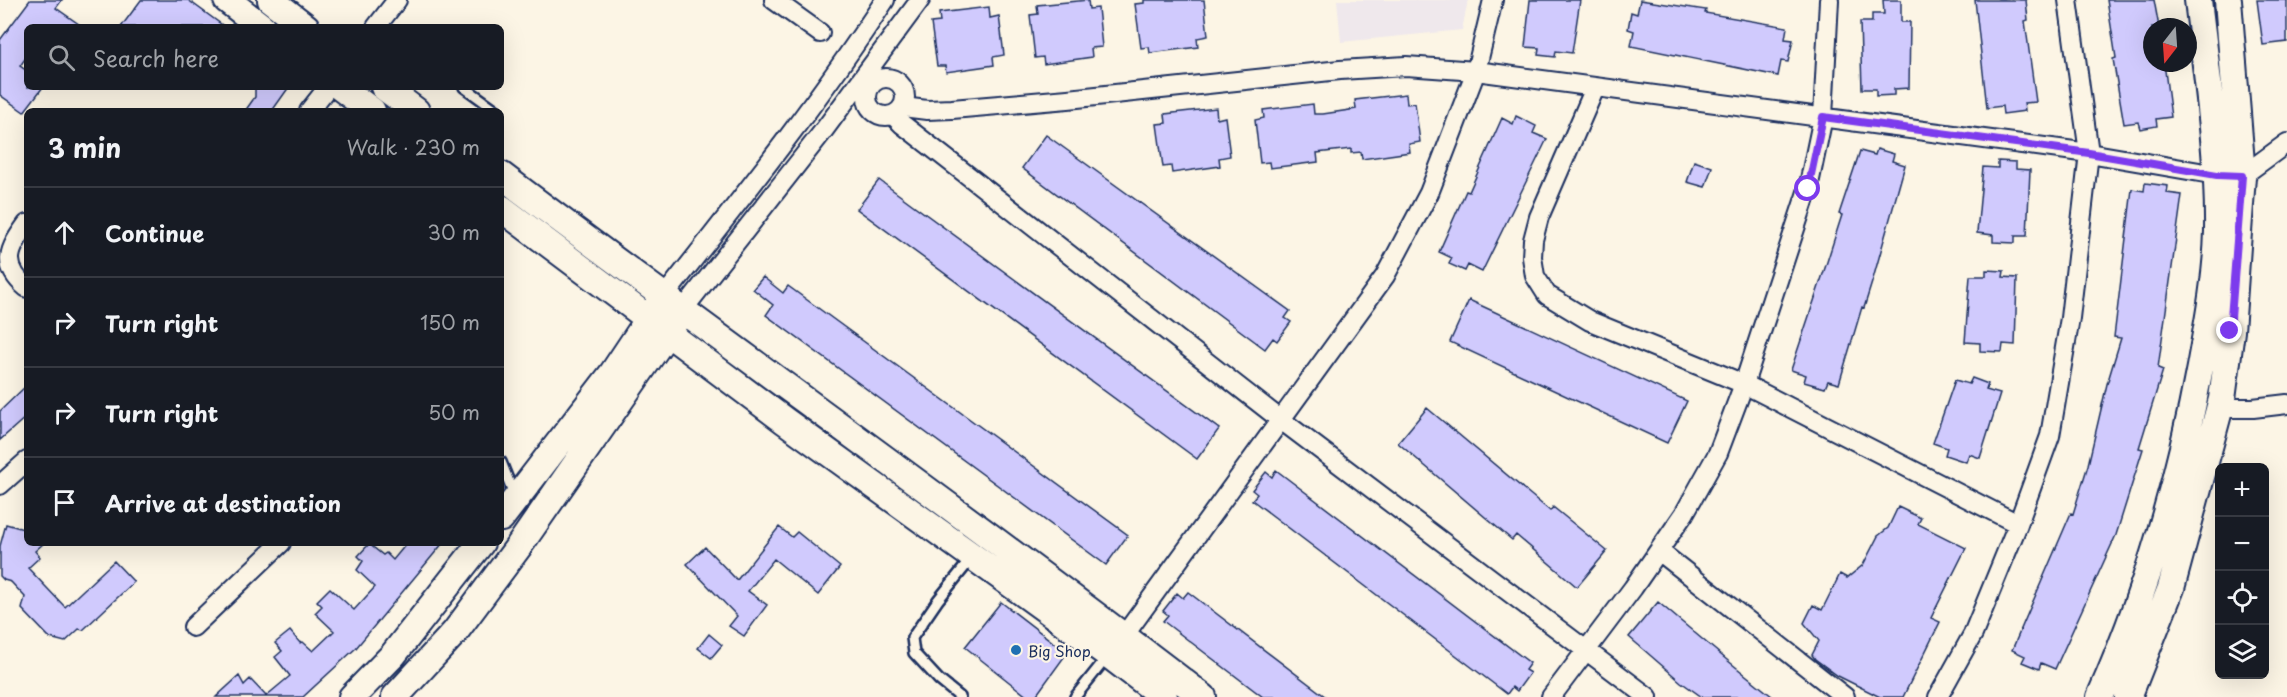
<!DOCTYPE html>
<meta charset="utf-8">
<style>
:root{--surface:#171b24;--page:#242831;--text:#f1f3f6;--muted:#9ea1a6;--line:#363941}
body{margin:0;font-family:"Playpen Sans",sans-serif;background:var(--page);color:var(--text)}
.controls{position:absolute;right:18px;bottom:18px;display:grid;overflow:hidden;border-radius:9px;box-shadow:0 6px 24px #0002}
.controls button{width:54px;height:54px;display:grid;place-items:center;padding:0;border:0;border-bottom:2px solid var(--line);background:var(--surface);color:var(--text);font:30px sans-serif}
.compass{position:absolute;left:2143px;top:18px;width:54px;height:54px;border-radius:50%;background:var(--surface);box-shadow:0 6px 24px #0002;rotate:197deg}
.stop{position:absolute;width:18px;height:18px;margin:-14px;border:4px solid #7c3aed;border-radius:50%;background:#fff}
.stop.end{background:#7c3aed;border-color:#fff;box-shadow:0 2px 6px #0008}
.list{margin:0;padding:0;list-style:none}
h2{display:flex;justify-content:space-between;align-items:center;height:78px;margin:0;padding:0 24px;font-size:26px}
h2 small{font-size:20px;font-weight:400;color:var(--muted)}
.list li{display:grid;grid-template-columns:39px 1fr auto;gap:18px;align-items:center;box-sizing:border-box;height:90px;padding:0 24px;border-top:2px solid var(--line)}
.list b{display:block;font-size:22px;white-space:nowrap}
.list em{font-size:20px;font-style:normal;color:var(--muted)}
.icon{flex:none;width:33px;height:33px;fill:none;stroke:currentColor;stroke-width:2;stroke-linecap:round;stroke-linejoin:round}
.map{position:relative;flex:none;width:2287px;height:697px;overflow:hidden}
.search{position:absolute;background:var(--surface);box-shadow:0 6px 24px #0002;left:24px;top:24px;width:480px;height:66px;display:flex;align-items:center;gap:15px;box-sizing:border-box;padding:0 21px;border-radius:9px;color:var(--muted);font-size:22px}
.panel{position:absolute;background:var(--surface);box-shadow:0 6px 24px #0002;left:24px;top:108px;width:480px;height:438px;border-radius:9px}
.map>svg:first-child{display:block}
.built{fill:#efe8ec}
.building{fill:#d0cafd;stroke:#1b2f5e;stroke-width:1.5}
.lines{fill:none;stroke-linecap:round;stroke-linejoin:round}
.service-casing{stroke:#1b2f5e;stroke-width:14}
.minor-casing{stroke:#1b2f5e;stroke-width:22}
.secondary-casing{stroke:#1b2f5e;stroke-width:30}
.service{stroke:#fcf5e5;stroke-width:9}
.minor{stroke:#fcf5e5;stroke-width:18}
.secondary{stroke:#fcf5e5;stroke-width:26}
.route{stroke:#7c3aed;stroke-width:8}
.poi-dot{fill:#1f6fb2;stroke:#fcf5e5;stroke-width:2}
.labels{text-anchor:middle;dominant-baseline:central;stroke-width:4.5;stroke-linejoin:round;paint-order:stroke}
.poi-label{font-size:15px;fill:#1b2f5e;stroke:#fcf5e5;text-anchor:start}
</style>
<div class="map">
<svg width="2287" height="697" viewBox="0 0 2287 697">
<rect width="100%" height="100%" fill="#fcf5e5"/>
<filter id="ink" filterUnits="userSpaceOnUse"><feTurbulence type="fractalNoise" baseFrequency=".0167" numOctaves="2"/><feDisplacementMap in="SourceGraphic" scale="12" xChannelSelector="R" yChannelSelector="G"/><feConvolveMatrix kernelMatrix="1 2 1 2 8 2 1 2 1" color-interpolation-filters="sRGB"/></filter>
<g filter="url(#ink)">
<!-- built -->
<path class="built" d="M1337 0H1468L1462 30 1341 42Z"/>
<!-- building -->
<path class="building" d="M30 0H62L56 8 83 27H27V56L20 66 27 71V87H43L24 112 0 95V40Z
M141 0H188L225 27H121Z
M1088 0 1089 9 1098 8 1102 47 1091 48 1092 57 1044 64 1043 57 1035 58 1030 15 1038 14 1037 5Z
M1144 0H1204L1208 36 1197 38 1198 47 1150 53 1149 47 1141 48 1135 4 1144 3Z
M1530 0H1580L1572 53 1556 51 1555 57 1538 55 1539 48 1525 47Z
M1640 0 1706 10 1705 13 1787 27 1785 39 1793 40 1788 62 1781 61 1778 76 1631 46 1634 31 1628 29 1631 12 1637 14Z
M1883 0H1901V22H1910L1909 88 1894 89V95L1876 96V89H1862L1860 22H1872V14H1884Z
M1975 0H2026L2028 20 2025 21 2036 102 2024 103 2025 111 2003 114 2002 106 1987 108Z
M2107 0H2154L2159 27H2152V63H2164L2171 117 2156 119 2157 126 2140 129 2138 122 2124 124 2113 59 2116 58Z
M2257 0H2287V42L2263 45Z
M989 7 990 18 999 16 1004 55 993 57 994 65 946 72 945 66H937L931 23 940 22 939 13Z
M255 87H289L272 111H245L255 97Z
M1406 94 1407 104 1415 103 1420 142 1409 144 1410 152 1362 159 1361 152 1351 153V149L1317 153 1318 162 1270 168 1269 162 1260 163 1255 120 1264 118 1263 110 1313 104 1314 114H1323L1356 109 1355 100Z
M1216 108 1217 119 1225 117 1230 156 1219 158 1220 166 1172 173 1171 166 1163 167 1157 124 1166 123 1165 114Z
M1516 116 1536 126 1533 133 1547 139 1482 272 1468 265 1465 271 1449 264 1452 258 1439 252 1466 191 1469 192 1502 118 1513 124Z
M1046 135 1290 311 1285 318 1291 322 1277 341 1273 338 1265 349 1022 168Z
M1877 149 1894 154 1892 161 1905 165 1873 279 1864 308 1862 307 1839 384 1828 381 1825 388 1804 382 1806 375 1791 370 1826 265 1842 215 1839 214 1860 151 1875 155Z
M1694 161 1712 167 1705 187 1687 182Z
M1998 161 2016 162V169L2030 170 2027 236H2015V243L1993 242V235L1977 233 1983 167 1998 168Z
M879 180 1219 429 1197 459 857 209Z
M2145 183 2168 186 2167 193 2182 195 2158 368 2163 370 2139 448 2143 449 2116 535 2055 669 2041 663 2039 669 2022 662 2025 656 2012 650 2071 513 2073 514 2088 465 2107 384 2121 338 2114 337 2132 189 2144 191Z
M1986 270 2004 271 2003 277 2017 278 2015 345 2003 344 2002 352 1980 351V343L1965 342 1970 276H1986Z
M763 277 783 293 788 286 1128 535 1106 565 766 315 773 305 753 289Z
M1469 300 1687 401 1667 443 1450 342Z
M1972 378 1988 384 1986 390 2000 394 1980 458 1969 454 1966 462 1945 455 1947 448 1933 443 1955 380 1969 384Z
M27 385V416L0 440V411Z
M1427 408 1550 511 1553 507 1607 551 1577 587 1516 535 1512 540 1398 443Z
M1276 470 1530 663 1525 670 1530 673 1517 691 1512 687 1507 694 1252 500 1257 494 1252 490 1266 472 1272 477Z
M1898 507 1921 518 1918 524 1966 548 1931 618 1940 622 1903 697H1880L1838 676 1815 659 1812 655 1819 641 1804 623 1813 605 1822 610 1840 574 1847 578 1863 565 1878 536 1888 528Z
M6 524 27 530V543H44L35 551 40 557 28 568 65 607 114 561 134 582 83 630 79 629 65 642 50 638 22 609 25 597 11 582 4 580 0 576V546Z
M779 527 792 537 797 532 840 567 818 595 774 559 748 591 767 605 744 636 729 626 737 616 687 564 705 547 737 580Z
M407 543H443L356 648 303 697H216L239 676 244 685 250 679 266 696 290 676 275 657 282 651 275 643 290 631 300 643 303 642 313 651 334 631 315 613 322 606 317 601 330 588 354 610 375 587 357 570 363 561 358 556 369 544 383 555 386 553 393 560Z
M1188 592 1326 697H1263L1163 621 1168 615 1163 611 1177 593 1183 598Z
M1001 602 1067 653 1035 697H1028L965 647Z
M1658 602 1727 660 1773 697H1702L1681 682 1629 637Z
M709 634 722 645 711 658 698 648Z"/>
<g class="lines">
<!-- service casing -->
<g class="service-casing">
<path id="service" d="M464 87 496 110
M501 462 515 497
M960 697 939 680 914 653 912 638 938 600 971 559
M1075 697 1107 657"/>
</g>
<!-- minor casing -->
<g class="minor-casing">
<path id="minor" d="M774 0 820 33
M376 27 397 0
M867 97a19 19 0 1 1 38 0a19 19 0 1 1-38 0Z
M1595 88 1539 217 1533 240 1532 257 1535 276 1547 295 1590 321 1744 384 2018 524
M903 107 927 110 952 109 1068 99 1340 70 1406 66 1476 71 2089 153 2217 175 2242 176 2287 143
M309 111 328 87
M893 115 902 124 1281 420 1648 697
M27 224C9 249 0 265 27 288
M663 298C740 200 817 104 885 0
M682 311 824 130 920 0
M2219 408H2253L2287 404
M0 485 27 461
M1659 551 1845 697
M193 627 281 543
M1118 644 1385 276 1429 193 1476 71 1493 0
M1551 697 1633 588 1684 514 1718 453 1744 384 1808 189 1823 117 1829 0
M1938 697 1973 634 2018 524 2050 436 2070 318 2089 153 2068 0"/>
</g>
<!-- secondary casing -->
<g class="secondary-casing">
<path id="secondary" d="M227 0 262 27
M271 0 306 27
M340 87 372 111
M384 87 416 111
M501 175C734 351 972 519 1203 697
M501 208 785 421 1109 655 1164 697
M501 518 612 374 658 305
M352 697 393 655 481 543
M395 697 455 632 519 546 676 320
M2100 697C2147 591 2179 481 2200 367 2208 323 2217 276 2218 231 2219 153 2207 77 2198 0
M2128 697 2171 588 2222 399 2231 331 2242 176 2228 0"/>
</g>
<!-- service -->
<use href="#service" class="service"/>
<!-- minor -->
<use href="#minor" class="minor"/>
<!-- secondary -->
<use href="#secondary" class="secondary"/>
</g>
</g>
<g class="lines" filter="url(#ink)">
<!-- route -->
<path class="route" d="M1808 189 1823 117 2089 153 2217 175 2242 176 2230 331"/>
</g>
<!-- markers -->
<circle class="poi-dot" cx="1016" cy="650" r="6"/>
<g class="labels">
<!-- poi labels -->
<g class="poi-label">
<text x="1028" y="650">Big Shop</text>
</g>
</g>
</svg>
<div class="controls">
<button>+</button>
<button>−</button>
<button><svg class="icon" aria-label="locate" viewBox="0 0 24 24"><circle cx="12" cy="12" r="6"/><path d="M12 2v4M12 18v4M2 12h4M18 12h4"/></svg></button>
<button><svg class="icon" aria-label="layers" viewBox="0 0 24 24"><path d="M12 4l9 5-9 5-9-5zM3 14l9 5 9-5"/></svg></button>
</div>
<svg class="compass" viewBox="-18 -18 36 36"><path d="M0-13l5 13h-10z" fill="#e53935"/><path d="M0 13l5-13h-10z" fill="#9ea1a6"/></svg>
<div class="stop" style="left:1808px;top:189px"></div>
<div class="stop end" style="left:2230px;top:331px"></div>
<div class="search"><svg class="icon" aria-label="search" viewBox="0 0 24 24"><circle cx="10" cy="10" r="6"/><path d="M15 15l6 6"/></svg>Search here</div>
<section class="panel">
<h2>3 min<small>Walk · 230 m</small></h2>
<ul class="list">
<li><svg class="icon" aria-label="ahead" viewBox="0 0 24 24"><path d="M12 20V5M6 11l6-6 6 6"/></svg><div><b>Continue</b></div><em>30 m</em></li>
<li><svg class="icon" aria-label="right" viewBox="0 0 24 24"><path d="M7 20v-9h11M14 6l5 5-5 5"/></svg><div><b>Turn right</b></div><em>150 m</em></li>
<li><svg class="icon" aria-label="right" viewBox="0 0 24 24"><path d="M7 20v-9h11M14 6l5 5-5 5"/></svg><div><b>Turn right</b></div><em>50 m</em></li>
<li><svg class="icon" aria-label="arrive" viewBox="0 0 24 24"><path d="M6 21V4h12l-3 4 3 4H6"/></svg><div><b>Arrive at destination</b></div></li>
</ul>
</section>
</div>
